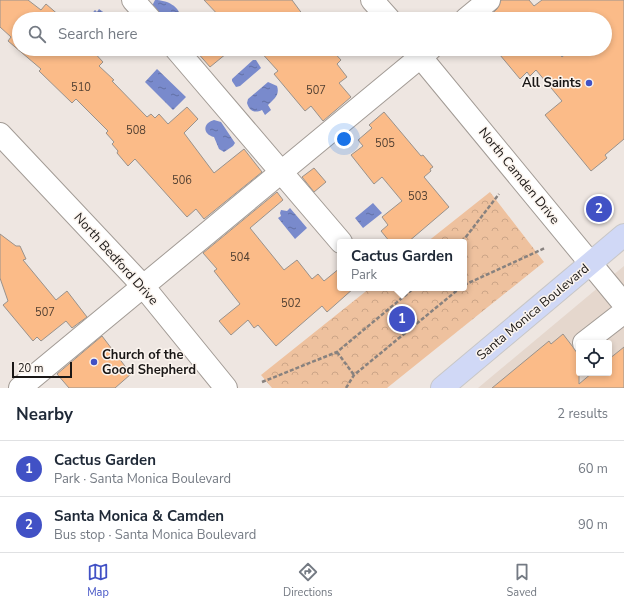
<!DOCTYPE html>
<meta charset="utf-8">
<style>
:root{--surface:#fff;--page:#f2f2f3;--text:#1f2937;--muted:#747a83;--line:#e0e1e3;--accent:#4151c5}
body{margin:0;font-family:"Nunito Sans",sans-serif;background:var(--page);color:var(--text)}
.controls{position:absolute;right:12px;bottom:12px;display:grid;overflow:hidden;border-radius:4px;box-shadow:0 2px 6px #0003}
.controls button{width:36px;height:36px;display:grid;place-items:center;padding:0;border:0;border-bottom:1px solid var(--line);background:var(--surface);color:var(--text);font:20px sans-serif}
.scale{position:absolute;left:12px;bottom:10px;width:60px;box-sizing:border-box;padding-left:4px;border:2px solid #1a1716;border-top:0;font-size:11px;line-height:14px;white-space:nowrap;color:#1a1716;-webkit-text-stroke:3px #fbf4ee;paint-order:stroke}
.you{position:absolute;left:344px;top:139px;width:14px;height:14px;margin:-10px;border:3px solid #fff;border-radius:50%;background:#1a73e8;box-shadow:0 0 0 6px #1a73e833}
.badge{display:grid;place-items:center;width:26px;height:26px;border-radius:50%;background:var(--accent);color:#fff;font-size:13px;font-weight:700}
.pin{position:absolute;translate:-50% -50%;border:2px solid #fff;box-shadow:0 1px 4px #0006}
.popup{position:absolute;left:337px;top:239px;width:130px;height:52px;box-sizing:border-box;display:grid;place-content:center;border-radius:4px;background:var(--surface);filter:drop-shadow(0 1px 3px #0005);font-size:13px;white-space:nowrap;color:var(--muted)}
.popup b{font-size:15px;color:var(--text)}
.popup::after{content:'';position:absolute;left:50%;top:100%;margin-left:-8px;border:8px solid transparent;border-top-color:var(--surface)}
.list{margin:0;padding:0;list-style:none}
h2{display:flex;justify-content:space-between;align-items:center;height:52px;margin:0;padding:0 16px;font-size:17px}
h2 small{font-size:13px;font-weight:400;color:var(--muted)}
.list li{display:grid;grid-template-columns:26px 1fr auto;gap:12px;align-items:center;box-sizing:border-box;height:56px;padding:0 16px;border-top:1px solid var(--line)}
.list b{display:block;font-size:15px;white-space:nowrap}
.list p{margin:0;font-size:13px;white-space:nowrap;color:var(--muted)}
.list em{font-size:13px;font-style:normal;color:var(--muted)}
.icon{flex:none;width:22px;height:22px;fill:none;stroke:currentColor;stroke-width:2;stroke-linecap:round;stroke-linejoin:round}
.map{position:relative;flex:none;width:624px;height:388px;overflow:hidden}
.search{position:absolute;background:var(--surface);box-shadow:0 2px 6px #0003;left:12px;right:12px;top:12px;height:44px;display:flex;align-items:center;gap:10px;box-sizing:border-box;padding:0 14px;border-radius:22px;color:var(--muted);font-size:15px}
.sheet{height:164px;background:var(--surface)}
nav{display:flex;justify-content:space-around;align-items:center;box-sizing:border-box;height:56px;border-top:1px solid var(--line);background:var(--surface);font-size:11px;color:var(--muted)}
nav a{display:grid;justify-items:center;gap:2px}
nav .on{color:var(--accent)}
.map>svg:first-child{display:block}
.built{fill:#e5d7cd;fill-rule:evenodd}
.park{fill:url(#park-crowns)}
.water{fill:url(#water-ripples)}
.building{fill:#fbbb88;stroke:#99928c}
.lines{fill:none;stroke-linecap:round;stroke-linejoin:round}
.minor-casing{stroke:#a29b95;stroke-width:24}
.major-casing{stroke:#c8c7c7;stroke-width:24}
.path{stroke:#88827f;stroke-width:2.5;stroke-dasharray:4 2;stroke-linecap:butt}
.minor{stroke:#fff;stroke-width:22}
.major{stroke:#d0d8f6;stroke-width:22}
.poi-dot{fill:#4151c5;stroke:#fbf4ee;stroke-width:1.5}
.labels{text-anchor:middle;dominant-baseline:central;stroke-width:3;stroke-linejoin:round;paint-order:stroke}
.number-label{font-size:11px;fill:#524032}
.poi-label{font-size:13px;font-weight:bold;fill:#1a1716;stroke:#fbf4ee;text-anchor:end}
.street-label{font-size:13px;fill:#1a1716;stroke:#fbf4ee}
</style>
<div class="map">
<svg width="624" height="388" viewBox="0 0 624 388">
<defs>
<pattern id="park-crowns" width="20" height="18" patternUnits="userSpaceOnUse"><rect width="20" height="18" fill="#eec19e"/><path d="M2 6a3 3 0 1 1 6 0M12 15a3 3 0 1 1 6 0" fill="none" stroke="#cca587"/></pattern>
<pattern id="water-ripples" width="26" height="14" patternUnits="userSpaceOnUse"><rect width="26" height="14" fill="#798acc"/><path d="M2 4q2-2 4 0t4 0M15 11q2-2 4 0t4 0" fill="none" stroke="#6270a5"/></pattern>
</defs>
<rect width="100%" height="100%" fill="#eee6e1"/>
<!-- built -->
<path class="built" d="M624 266V388H478ZM579 343H609V373H579Z"/>
<!-- park -->
<path class="park" d="M490 192 544 262 387 388H272L261 375 370 288H464V242H427Z"/>
<!-- water -->
<path class="water" d="M155 0C167 0 180 6 181 19H164L152 6Z
M99 9 106 14 102 19H87L95 10 97 12Z
M253 60H256L261 68 240 86 236 87 232 81V79Z
M157 69 186 97 173 110 145 82Z
M268 82 277 86C280 95 274 99 268 105L271 110 265 115 262 110C254 114 249 110 247 103L248 99Z
M214 120 221 122 235 143 233 146 224 152 219 149 214 137C202 134 203 123 214 120Z
M373 203 382 213 363 228 355 218Z
M290 208 307 228 295 239 278 218 281 216 280 213 281 210 287 211Z"/>
<!-- building -->
<path class="building" d="M0 0H28L41 10 46 4 61 17 59 19H19V49H91L103 62 99 66 114 80 112 81 147 117 151 114 155 118 159 114 168 124 187 107 198 119 184 133 214 173 244 149 262 172 204 219 196 209 187 217 135 159 128 166 117 153 118 151 112 144 114 142 106 133 108 131 76 99 72 103 39 71 41 69 8 41 11 37 0 27Z
M204 0H292L306 19H222Z
M501 0H529L534 6 542 0H624V139L605 155 607 158 591 171 545 115 562 101 536 70 530 76 527 72 520 79 495 49H555L562 57 571 49H605V19H486L497 9Z
M198 49H232L210 67 196 51Z
M258 49H331L341 60 337 64 347 77 339 83 351 97 323 121 311 106 305 111 274 74 278 71Z
M384 112 421 156 423 155 433 167 430 169 431 171 424 177 449 207 408 242H390L381 231 388 225 382 217 402 201 382 177 374 184 351 155 363 146 358 140 372 128 369 125Z
M314 168 326 182 314 192 302 177Z
M277 192 283 200 250 228 284 270 297 260 312 279 318 274 324 281 340 268V288H354L327 312 322 306 276 346 258 325 254 328 248 320 231 335 219 321 240 304 214 271 217 269 203 253Z
M0 234 16 246H20L26 259 23 260 56 300 67 291 87 317 72 328 66 321 41 341 37 337 33 341 3 305 8 301 0 278Z
M563 334 579 355V384L592 373H609V359L624 347V388H492L549 341 551 344Z
M102 336 131 374 115 388H69L57 374Z"/>
<g class="lines">
<!-- minor casing -->
<g class="minor-casing">
<path id="minor" d="M133 0 150 19
M372 0 389 19
M466 19 489 0
M176 49 341 242
M414 49 624 304
M0 134 143 286 226 388
M584 343 624 312
M20 388 430 49"/>
</g>
<!-- major casing -->
<g class="major-casing">
<path id="major" d="M442 388 624 235"/>
</g>
<!-- path -->
<path class="path" d="M462 242 499 194
M464 285 545 248
M337 352 354 375
M262 382 337 352 414 288
M346 388 354 375 460 288"/>
<!-- minor -->
<use href="#minor" class="minor"/>
<!-- major -->
<use href="#major" class="major"/>
</g>
<!-- markers -->
<g class="poi-dot">
<circle cx="589" cy="83" r="4"/>
<circle cx="94" cy="362" r="4"/>
</g>
<g class="labels">
<!-- number labels -->
<g class="number-label">
<text x="81" y="87">510</text>
<text x="316" y="90">507</text>
<text x="136" y="130">508</text>
<text x="385" y="143">505</text>
<text x="182" y="180">506</text>
<text x="418" y="196">503</text>
<text x="240" y="257">504</text>
<text x="291" y="303">502</text>
<text x="45" y="312">507</text>
</g>
<!-- poi labels -->
<g class="poi-label">
<text x="581" y="83">All Saints</text>
<text x="102" y="355" text-anchor="start">Church of the<tspan x="102" dy="15">Good Shepherd</tspan></text>
</g>
<!-- street labels -->
<g class="street-label">
<text transform="translate(519 176) rotate(51)">North Camden Drive</text>
<text transform="translate(116 259) rotate(48)">North Bedford Drive</text>
<text transform="translate(533 312) rotate(-40)">Santa Monica Boulevard</text>
</g>
</g>
</svg>
<div class="controls">
<button><svg class="icon" aria-label="locate" viewBox="0 0 24 24"><circle cx="12" cy="12" r="6"/><path d="M12 2v4M12 18v4M2 12h4M18 12h4"/></svg></button>
</div>
<div class="scale">20 m</div>
<div class="you"></div>
<div class="pin badge" style="left:402px;top:319px">1</div>
<div class="popup"><b>Cactus Garden</b>Park</div>
<div class="pin badge" style="left:599px;top:209px">2</div>
<div class="search"><svg class="icon" aria-label="search" viewBox="0 0 24 24"><circle cx="10" cy="10" r="6"/><path d="M15 15l6 6"/></svg>Search here</div>
</div>
<section class="sheet">
<h2>Nearby<small>2 results</small></h2>
<ul class="list">
<li><span class="badge">1</span><div><b>Cactus Garden</b><p>Park · Santa Monica Boulevard</p></div><em>60 m</em></li>
<li><span class="badge">2</span><div><b>Santa Monica &amp; Camden</b><p>Bus stop · Santa Monica Boulevard</p></div><em>90 m</em></li>
</ul>
</section>
<nav>
<a class="on"><svg class="icon" aria-label="map" viewBox="0 0 24 24"><path d="M3 6l6-2 6 2 6-2v14l-6 2-6-2-6 2zM9 4v14M15 6v14"/></svg>Map</a>
<a><svg class="icon" aria-label="directions" viewBox="0 0 24 24"><path d="M12 3l9 9-9 9-9-9zM9 14v-3h6M13 9l2 2-2 2"/></svg>Directions</a>
<a><svg class="icon" aria-label="saved" viewBox="0 0 24 24"><path d="M7 4h10v16l-5-4-5 4z"/></svg>Saved</a>
</nav>
